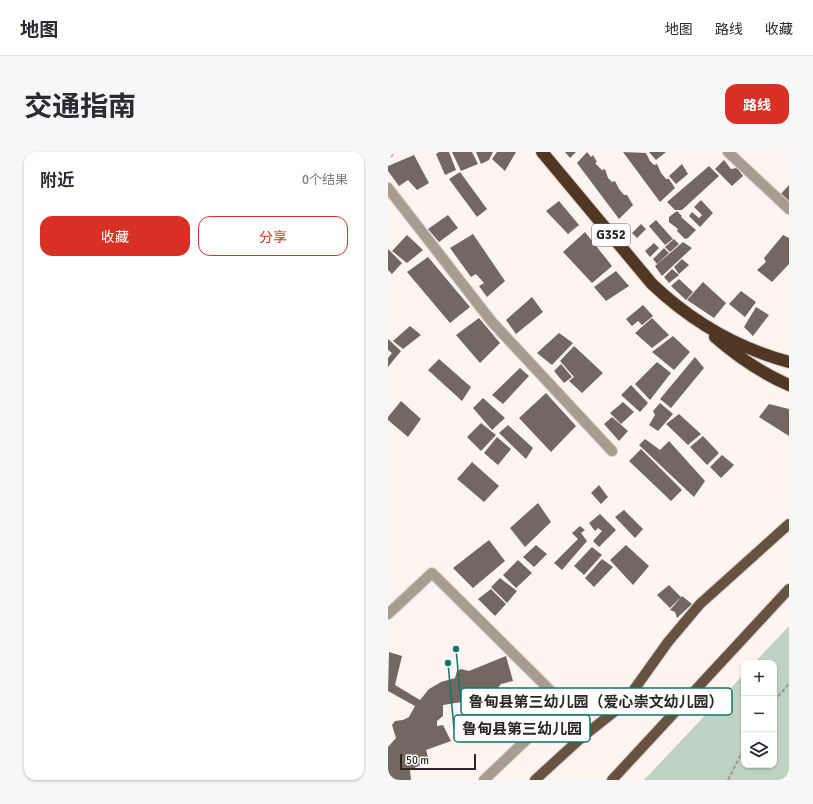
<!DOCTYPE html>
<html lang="zh">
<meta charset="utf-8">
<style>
:root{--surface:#fff;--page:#f7f7f7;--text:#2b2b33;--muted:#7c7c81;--line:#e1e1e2;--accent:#d93025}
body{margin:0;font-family:Signika,"Noto Sans SC",sans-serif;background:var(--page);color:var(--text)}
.controls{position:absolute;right:12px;bottom:12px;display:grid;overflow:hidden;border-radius:8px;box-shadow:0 1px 3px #0004}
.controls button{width:36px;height:36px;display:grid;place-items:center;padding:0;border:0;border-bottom:1px solid var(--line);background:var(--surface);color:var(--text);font:20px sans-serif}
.scale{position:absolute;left:12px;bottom:10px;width:76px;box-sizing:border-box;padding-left:4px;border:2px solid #2b2624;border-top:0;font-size:11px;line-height:14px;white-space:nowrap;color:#2b2624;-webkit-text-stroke:3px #fff;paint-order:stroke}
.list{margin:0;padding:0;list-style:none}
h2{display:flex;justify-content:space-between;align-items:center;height:52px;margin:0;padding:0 16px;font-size:17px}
h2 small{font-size:13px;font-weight:400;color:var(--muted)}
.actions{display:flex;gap:8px;padding:12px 16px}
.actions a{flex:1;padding:9px 0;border:1px solid var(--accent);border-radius:12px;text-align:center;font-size:14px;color:var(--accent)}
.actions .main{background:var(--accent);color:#fff}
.icon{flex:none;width:22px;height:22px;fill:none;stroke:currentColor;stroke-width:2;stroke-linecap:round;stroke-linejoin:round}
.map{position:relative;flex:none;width:401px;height:628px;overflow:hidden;border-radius:12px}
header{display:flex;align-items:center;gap:24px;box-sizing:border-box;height:56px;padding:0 20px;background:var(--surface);border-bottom:1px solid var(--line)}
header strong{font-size:19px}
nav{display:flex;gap:22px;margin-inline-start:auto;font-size:14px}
.intro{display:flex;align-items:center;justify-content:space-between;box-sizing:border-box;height:96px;padding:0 24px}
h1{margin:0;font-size:28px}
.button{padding:10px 18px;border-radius:12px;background:var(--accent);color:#fff;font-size:14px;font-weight:700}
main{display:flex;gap:24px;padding:0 24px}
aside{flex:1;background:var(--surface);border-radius:12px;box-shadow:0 1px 3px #0004}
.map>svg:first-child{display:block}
.green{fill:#c0d2c3}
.building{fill:#736762}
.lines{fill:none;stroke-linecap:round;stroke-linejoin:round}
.minor-casing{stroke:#d9cfca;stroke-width:12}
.major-casing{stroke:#d9cfca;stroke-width:12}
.highway-casing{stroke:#d9cfca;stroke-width:14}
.path{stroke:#9f9793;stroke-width:2;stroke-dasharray:4 2;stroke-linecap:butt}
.minor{stroke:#a89b91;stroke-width:10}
.major{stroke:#675140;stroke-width:10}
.highway{stroke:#503724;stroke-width:12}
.labels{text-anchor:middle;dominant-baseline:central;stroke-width:4;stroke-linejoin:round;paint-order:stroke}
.shield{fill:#fff;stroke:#6b6766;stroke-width:1}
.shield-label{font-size:13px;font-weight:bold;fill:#2b2624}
.leader{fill:none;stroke:#0f766e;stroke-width:1.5}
.callout-dot{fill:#0f766e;stroke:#fff;stroke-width:1.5}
.callout{fill:#fff;stroke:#0f766e;stroke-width:1.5}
.callout-label{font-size:15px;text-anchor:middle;font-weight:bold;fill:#2b2624}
</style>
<header>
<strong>地图</strong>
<nav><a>地图</a><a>路线</a><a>收藏</a></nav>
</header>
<div class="intro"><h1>交通指南</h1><a class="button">路线</a></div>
<main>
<aside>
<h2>附近<small>0个结果</small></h2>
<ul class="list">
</ul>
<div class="actions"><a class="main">收藏</a><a>分享</a></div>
</aside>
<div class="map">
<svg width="401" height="628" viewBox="0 0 401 628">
<rect width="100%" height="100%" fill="#fff4ef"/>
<!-- green -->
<path class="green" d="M401 474V628H256L356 522V613H386V511H366Z"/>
<!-- building -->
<path class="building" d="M51 0H61L68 18 57 23 48 2Z
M64 0H84L90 12 73 19Z
M88 0H105L101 8 93 12Z
M109 0H128L117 19 104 7Z
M177 0H188L182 6Z
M199 0 203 5 205 3 209 10 207 11 214 18 217 17 220 26 224 30 227 29 231 37 236 43H239L245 53 231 67 189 11Z
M235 0 258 1 262 9 266 13 269 12 273 21 278 27H281L287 36 272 50Z
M261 0H278L268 8Z
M26 3 41 31 29 38 20 28 11 34 0 19V14Z
M336 8 343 17 349 16 355 24 344 34 327 17Z
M294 12 300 22 288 32 281 24Z
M321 14 331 24 294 58H287L279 50Z
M72 20 99 57 89 65 61 27Z
M401 33V54L391 44Z
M313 48 325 61 312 75 301 64 304 60 311 66 314 63 306 55Z
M171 49 191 73 180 82 158 59Z
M289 59 294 64 293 65 308 78 300 86 297 87 289 79 290 77 281 70V65Z
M60 63 70 76 51 90 40 77Z
M268 68 285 87 277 93 261 74Z
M253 72 258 77 249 86 244 81Z
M197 80 224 114 204 131 175 100Z
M85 82 117 129 99 145 91 134 96 131 88 122 83 125 62 96Z
M19 83 35 98 19 111 4 99Z
M395 83 401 86V112L384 130 369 118 378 110 376 106Z
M286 87 291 92 282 100 277 95Z
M295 90 304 96 274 124 267 114Z
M266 91 271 96 262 105 257 99Z
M276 96 281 101 269 112 265 107Z
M0 97 14 111 4 122 0 118Z
M40 105 82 155 62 171 19 120Z
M294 107 301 113 291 122 286 115Z
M284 117 291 123 281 131 276 125Z
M228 119 241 134 218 149 206 135Z
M291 127 305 140 298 148 283 134Z
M315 130 338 151 326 166 299 148Z
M353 139 368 150 357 165 341 152Z
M144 145 155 160 128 182 118 168Z
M255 153 265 164 254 173 250 169 244 174 238 167Z
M368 155 381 163 365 184 356 175Z
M91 166 112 191 92 211 68 183Z
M264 166 281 183 264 196 247 181Z
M22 174 33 183 15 197 5 189Z
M171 181 185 191 164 213 149 201Z
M285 184 302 200 286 218 264 200Z
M0 187 13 199 0 215V206L4 201 0 198Z
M186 194 215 221 194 241 181 229 186 225 172 209Z
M307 205 316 216 283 256 272 247Z
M51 207 83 235 74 249 40 218Z
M269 210 283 221 262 248 247 232Z
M173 212 184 225 176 231 166 219Z
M132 216 141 224 115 252 104 243Z
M243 233 260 251 252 260 233 243Z
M158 241 188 274 163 300 131 266Z
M95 246 117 266 104 278 85 256Z
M13 249 33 267 20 285 0 268V265Z
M235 250 246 260 233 272 222 261Z
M272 251 285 262 270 279 261 273 267 263 265 259Z
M381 252 401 257V284L371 265Z
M291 262 313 282 300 293 278 272Z
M224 265 240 279 231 289 216 272Z
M93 271 108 283 93 299 79 285Z
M120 273 145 296 138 307 111 281Z
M315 284 331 301 319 313 302 295Z
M109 285 123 297 110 313 96 301Z
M257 287 272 298 281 289 317 329 306 345 251 293Z
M253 297 294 338 283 349 241 309Z
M334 303 346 313 333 326 322 315Z
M84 310 111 334 96 350 69 327Z
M211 333 220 345 213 352 203 341Z
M150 351 163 370 137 395 122 376Z
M236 358 255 377 247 386 227 365Z
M212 362 228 378 211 395 205 389 214 379 210 376 207 379 201 371Z
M192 374 197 378 193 381 199 389 174 418 166 411 190 387 184 381Z
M101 388 117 409 85 436 65 416Z
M148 393 159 402 146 415 135 405Z
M238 393 261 414 245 433 222 408Z
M204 395 214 403 196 423 186 414Z
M214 407 225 415 206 435 197 426Z
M130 408 144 421 128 436 115 423Z
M112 426 129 439 119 451 103 435Z
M281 433 293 445 282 456 269 443Z
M103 437 118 452 107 464 90 447Z
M294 444 304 452 289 466 287 460 282 458Z
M1 500 14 504 7 533 32 548 41 537 53 530 67 526 69 519 73 517 81 519 118 504 125 529 113 532 108 538 110 548 93 551 80 549 55 553V564L49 569V574L55 573 63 589 38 598 41 609 22 618 23 628H0V595L8 586 4 573 7 569 15 568 21 565 27 554 0 539Z"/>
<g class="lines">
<!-- minor casing -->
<g class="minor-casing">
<path id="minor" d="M0 0H1
M340 0 401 57
M0 36 104 170 224 299
M0 462 44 421 176 552 96 628"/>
</g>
<!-- major casing -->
<g class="major-casing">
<path id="major" d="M147 628 193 586 227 559 245 539 280 490 312 452 401 372
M224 628 401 437"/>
</g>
<!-- highway casing -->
<g class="highway-casing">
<path id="highway" d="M154 0 264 132C303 169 349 196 401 210
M327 185C350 205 373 221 401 233"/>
</g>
<!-- path -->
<path class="path" d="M386 549 401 532
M340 628 356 596"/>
<!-- minor -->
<use href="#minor" class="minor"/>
<!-- major -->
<use href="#major" class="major"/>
<!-- highway -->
<use href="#highway" class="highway"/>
</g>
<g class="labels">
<!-- shield labels -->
<rect class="shield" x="204" y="72" width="38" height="22" rx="3"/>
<g class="shield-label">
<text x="223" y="83">G352</text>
</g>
</g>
<!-- callouts -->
<path class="leader" d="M68 497L73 550M60 511L66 577"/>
<g class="callout-dot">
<circle cx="68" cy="497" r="4"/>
<circle cx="60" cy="511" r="4"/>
</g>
<g class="callout">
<rect x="73" y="536" width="271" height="27" rx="4"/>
<rect x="66" y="563" width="136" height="27" rx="4"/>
</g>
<g class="callout-label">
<text x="208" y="555">鲁甸县第三幼儿园（爱心崇文幼儿园）</text>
<text x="134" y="582">鲁甸县第三幼儿园</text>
</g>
</svg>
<div class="controls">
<button>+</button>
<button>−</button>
<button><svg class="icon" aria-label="layers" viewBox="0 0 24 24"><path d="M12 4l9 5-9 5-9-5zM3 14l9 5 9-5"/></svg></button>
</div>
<div class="scale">50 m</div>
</div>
</main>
